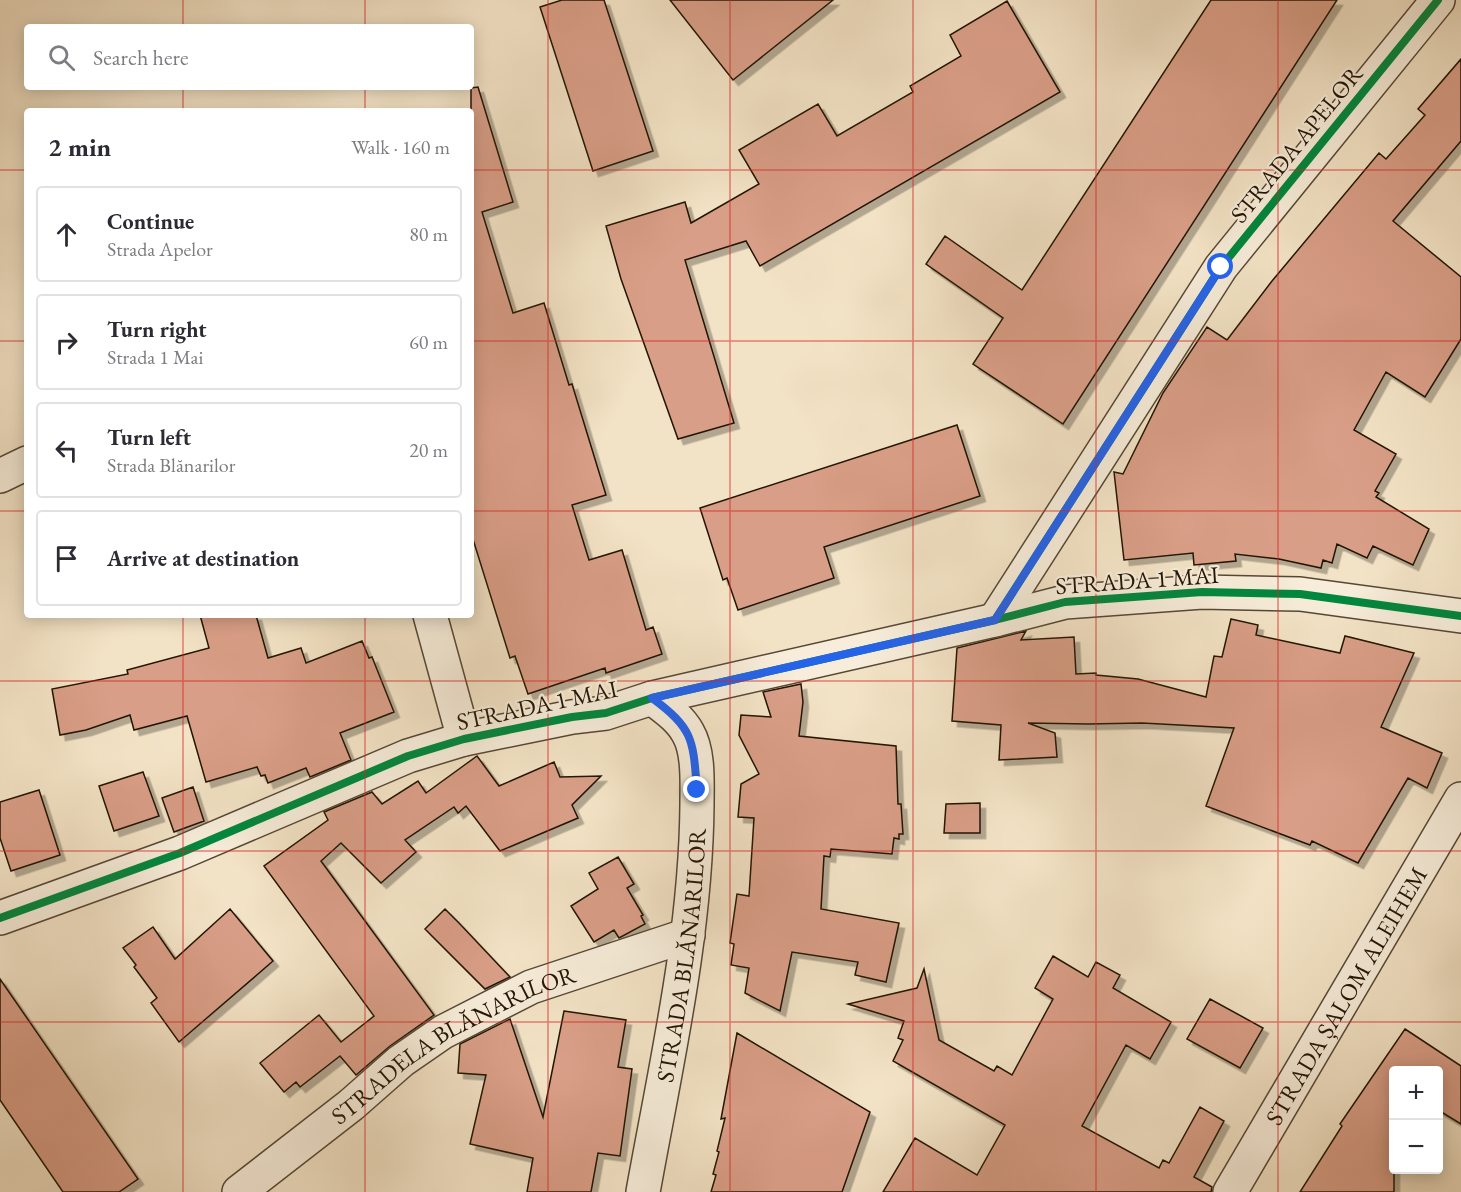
<!DOCTYPE html>
<meta charset="utf-8">
<style>
:root{--surface:#fff;--page:#f7f7f7;--text:#2b2b33;--muted:#7c7c81;--line:#e1e1e2}
body{margin:0;font-family:"EB Garamond",serif;background:var(--page);color:var(--text)}
.controls{position:absolute;right:18px;bottom:18px;display:grid;overflow:hidden;border-radius:6px;box-shadow:0 3px 15px #0003}
.controls button{width:54px;height:54px;display:grid;place-items:center;padding:0;border:0;border-bottom:2px solid var(--line);background:var(--surface);color:var(--text);font:30px sans-serif}
.stop{position:absolute;width:18px;height:18px;margin:-14px;border:4px solid #2563eb;border-radius:50%;background:#fff}
.stop.end{background:#2563eb;border-color:#fff;box-shadow:0 2px 6px #0008}
.list{margin:0;padding:0;list-style:none}
h2{display:flex;justify-content:space-between;align-items:center;height:78px;margin:0;padding:0 24px;font-size:26px}
h2 small{font-size:20px;font-weight:400;color:var(--muted)}
.list li{display:grid;grid-template-columns:39px 1fr auto;gap:18px;align-items:center;box-sizing:border-box;height:96px;margin:0 12px 12px;padding:0 12px;border:2px solid var(--line);border-radius:6px}
.list b{display:block;font-size:22px;white-space:nowrap}
.list p{margin:0;font-size:20px;white-space:nowrap;color:var(--muted)}
.list em{font-size:20px;font-style:normal;color:var(--muted)}
.icon{flex:none;width:33px;height:33px;fill:none;stroke:currentColor;stroke-width:2;stroke-linecap:round;stroke-linejoin:round}
.map{position:relative;flex:none;width:1461px;height:1192px;overflow:hidden}
.search{position:absolute;background:var(--surface);box-shadow:0 3px 15px #0003;left:24px;top:24px;width:450px;height:66px;display:flex;align-items:center;gap:15px;box-sizing:border-box;padding:0 21px;border-radius:6px;color:var(--muted);font-size:22px}
.panel{position:absolute;background:var(--surface);box-shadow:0 3px 15px #0003;left:24px;top:108px;width:450px;height:510px;border-radius:6px}
.map>svg:first-child{display:block}
.building{fill:#d99e87;stroke:#221505;stroke-width:1.5;filter:url(#shadow)}
.lines{fill:none;stroke-linecap:round;stroke-linejoin:round}
.street-casing{stroke:#564835;stroke-width:36}
.street{stroke:#f7edda;stroke-width:33}
.cycleway-casing{stroke:#f7edda;stroke-width:11}
.cycleway{stroke:#00873e;stroke-width:8}
.route{stroke:#2563eb;stroke-width:8}
.grid{fill:none;stroke:#d62828;stroke-width:1.5;stroke-opacity:0.55}
.labels{text-anchor:middle;dominant-baseline:central;stroke-width:4.5;stroke-linejoin:round;paint-order:stroke}
.street-label{font-size:24px;fill:#221505;stroke:#f7edda}
</style>
<div class="map">
<svg width="1461" height="1192" viewBox="0 0 1461 1192">
<defs>
<filter id="shadow"><feDropShadow dx="5.5" dy="5.5" stdDeviation="0" flood-color="#0004"/></filter>
</defs>
<rect width="100%" height="100%" fill="#f3e3c6"/>
<filter id="stains"><feTurbulence type="fractalNoise" baseFrequency=".00333" numOctaves="4"/><feColorMatrix values="0 0 0 0 .2 0 0 0 0 .09 0 0 0 0 .02 0 0 0 .5 -.17"/></filter>
<radialGradient id="worn" r=".72"><stop offset=".6" stop-color="#630" stop-opacity="0"/><stop offset="1" stop-color="#630" stop-opacity=".3"/></radialGradient>
<!-- building -->
<path class="building" d="M562 0H604L653 151 593 171 540 7Z
M670 0H833L733 80Z
M1211 0H1337L1063 424 973 364 1003 318 926 264 945 236 1022 290Z
M1007 1 1060 92 760 266 746 241 685 260 734 423 678 439 621 279 606 226 685 202 691 223 759 184 739 150 818 104 837 136 913 92 910 86 961 56 950 35Z
M1461 59V141L1393 221 1461 277V339L1425 397 1386 372 1354 430 1396 454 1375 491 1379 493 1376 497 1429 529 1413 565 1373 546 1367 558 1337 544 1332 563 1323 560 1321 568 1279 559 1235 554 1236 561 1194 565 1193 553 1124 560 1114 472 1123 474 1163 393 1207 327 1227 340 1272 281 1379 153 1386 159 1425 115 1418 109Z
M478 87 513 202 482 212 513 313 544 303 569 385 572 384 606 495 572 505 589 560 622 550 646 630 653 627 662 654 606 673 605 668 528 694 515 656 510 658 471 533V88Z
M957 425 980 496 824 547 834 578 738 610 727 578 723 580 700 508Z
M200 615H256L268 658 301 648 306 663 362 641 369 658 372 657 394 712 340 733 351 760 310 777 306 768 268 783 265 775 261 776 257 767 206 782 187 716 134 730 130 715 86 730 60 735 52 689 128 674 127 670 209 648Z
M1231 619 1258 625 1256 635 1340 653 1345 636 1414 653 1381 727 1442 753 1427 788 1408 778 1358 863 1312 841 1310 845 1206 806 1234 728 1142 723 1088 724 1028 723 1055 733 1057 757 999 760 1001 725 952 721 957 648 1026 631 1021 640 1074 637 1076 674 1096 673V675L1138 679 1206 697 1214 656 1222 657Z
M801 684 803 702 799 736 896 746 898 804H901L903 834H899V839L894 838 892 854 831 849 830 857 824 856 821 909 899 923 886 982 855 975 858 962 792 952 780 1011 745 993 749 968 731 965 734 944 730 943 737 894 749 896 754 818 738 817 741 784 759 774 739 735 741 715 771 717 763 692Z
M477 756 499 786 554 762 560 777 601 776 572 805 578 818 500 851 466 806 458 813 454 807 405 840 416 852 381 883 341 843 321 861 434 1015 390 1046 356 1075 340 1056 300 1087 296 1082 284 1092 260 1063 319 1015 341 1042 374 1016 264 866 328 820 324 812 372 792 382 804 418 781 426 793Z
M143 772 159 816 114 831 99 786Z
M193 787 204 821 174 832 162 798Z
M39 790 60 855 11 871 0 838V802Z
M980 803V833H944L946 804Z
M618 857 634 884 627 888 643 915 641 916 645 924 619 938 614 930 594 942 571 906 598 889 589 873Z
M230 909 273 961 179 1042 151 1003 157 998 134 967 136 965 123 948 153 927 175 959Z
M445 909 459 923 510 977 485 989 425 929Z
M1053 956 1088 977 1096 962 1120 975 1113 988 1171 1022 1150 1059 1126 1045 1082 1126 1159 1168 1163 1160 1169 1163 1200 1107 1224 1121 1194 1177 1212 1187 1211 1192H883L915 1138 977 1175 1005 1125 893 1061 903 1040 898 1038 904 1021 848 1004 917 988 924 969 939 1040 994 1071 997 1066 1012 1075 1053 999 1035 988Z
M0 979 138 1179 119 1192H63L0 1100Z
M1210 999 1263 1028 1240 1068 1187 1039Z
M564 1011 626 1020 618 1067 632 1069 620 1156 598 1153 591 1192H527L533 1158 470 1144 486 1075 458 1073 460 1044 510 1019 543 1117Z
M1405 1029 1461 1066V1124L1438 1110V1071H1394V1192H1300L1342 1126 1340 1124Z
M737 1033 870 1112 842 1192H711L716 1175 713 1174 719 1152 717 1151 725 1118 721 1119Z"/>
<g class="lines">
<!-- street casing -->
<g class="street-casing">
<g id="street">
<path d="M0 476 27 463"/>
<path d="M430 615 464 739"/>
<path d="M995 620 1221 267 1438 0"/>
<path d="M0 918 180 853 408 756 464 739 572 717 606 713 652 698 995 620 1065 602 1202 592 1300 594 1461 616"/>
<path id="s1" d="M239 1192 351 1105 401 1061 443 1032 531 987 688 935"/>
<path id="s2" d="M643 1192C666 1064 696 935 697 804 697 783 699 752 688 733 680 718 665 708 652 698"/>
<path id="s3" d="M1230 1192 1461 799"/>
</g>
</g>
<!-- street -->
<use href="#street" class="street"/>
<!-- cycleway casing -->
<g class="cycleway-casing">
<path id="cycleway" d="M995 620 1221 267 1438 0
M0 918 180 853 408 756 464 739 572 717 606 713 652 698 995 620 1065 602 1202 592 1300 594 1461 616"/>
</g>
<!-- cycleway -->
<use href="#cycleway" class="cycleway"/>
</g>
<g class="lines">
<!-- route -->
<path class="route" d="M697 790C693 740 694 729 652 698L995 620 1221 267"/>
</g>
<!-- grid -->
<path class="grid" d="M183 0V27M365 0V27M548 0V1192M730 0V1192M913 0V1192M1096 0V1192M1278 0V1192M183 87V111M365 87V111M0 170H27M471 170H1461M0 341H27M471 341H1461M0 511H27M471 511H1461M183 615V1192M365 615V1192M0 681H1461M0 851H1461M0 1022H1461"/>
<g class="labels">
<!-- street labels -->
<g class="street-label">
<text transform="translate(1296 144) rotate(-51)">STRADA APELOR</text>
<text transform="translate(1137 580) rotate(-4)">STRADA 1 MAI</text>
<text transform="translate(537 705) rotate(-12)">STRADA 1 MAI</text>
<text stroke="none"><textPath href="#s2" startOffset="240">STRADA BLĂNARILOR</textPath></text>
<text stroke="none"><textPath href="#s3" startOffset="228">STRADA ȘALOM ALEIHEM</textPath></text>
<text stroke="none"><textPath href="#s1" startOffset="262">STRADELA BLĂNARILOR</textPath></text>
</g>
</g>
<rect width="100%" height="100%" filter="url(#stains)"/>
<rect width="100%" height="100%" fill="url(#worn)"/>
</svg>
<div class="controls">
<button>+</button>
<button>−</button>
</div>
<div class="stop" style="left:1221px;top:267px"></div>
<div class="stop end" style="left:697px;top:790px"></div>
<div class="search"><svg class="icon" aria-label="search" viewBox="0 0 24 24"><circle cx="10" cy="10" r="6"/><path d="M15 15l6 6"/></svg>Search here</div>
<section class="panel">
<h2>2 min<small>Walk · 160 m</small></h2>
<ul class="list">
<li><svg class="icon" aria-label="ahead" viewBox="0 0 24 24"><path d="M12 20V5M6 11l6-6 6 6"/></svg><div><b>Continue</b><p>Strada Apelor</p></div><em>80 m</em></li>
<li><svg class="icon" aria-label="right" viewBox="0 0 24 24"><path d="M7 20v-9h11M14 6l5 5-5 5"/></svg><div><b>Turn right</b><p>Strada 1 Mai</p></div><em>60 m</em></li>
<li><svg class="icon" aria-label="left" viewBox="0 0 24 24"><path d="M17 20v-9H6M10 6l-5 5 5 5"/></svg><div><b>Turn left</b><p>Strada Blănarilor</p></div><em>20 m</em></li>
<li><svg class="icon" aria-label="arrive" viewBox="0 0 24 24"><path d="M6 21V4h12l-3 4 3 4H6"/></svg><div><b>Arrive at destination</b></div></li>
</ul>
</section>
</div>
